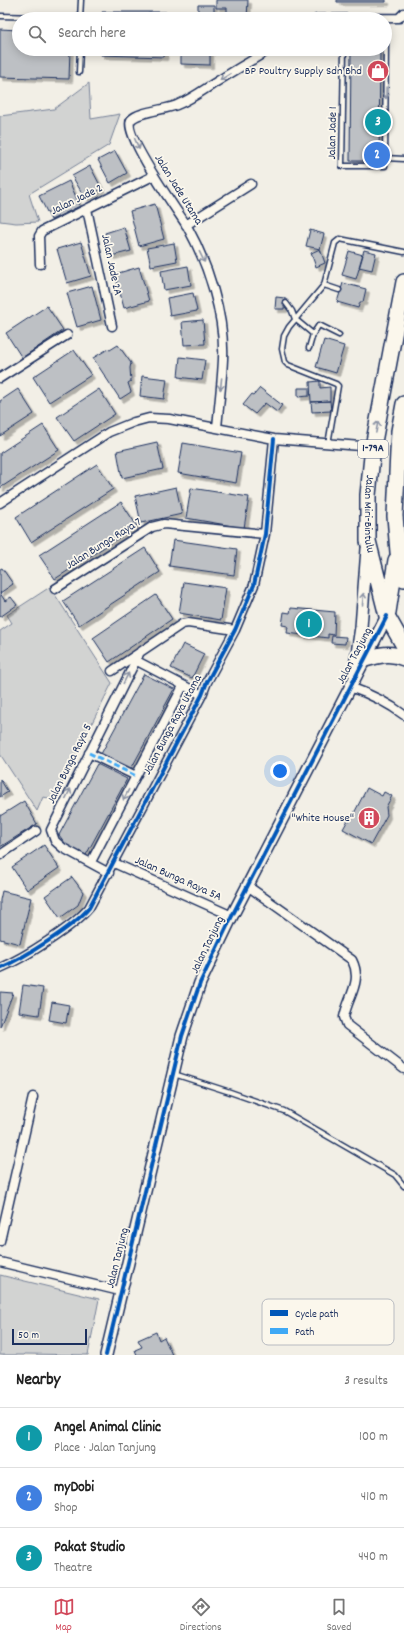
<!DOCTYPE html>
<meta charset="utf-8">
<style>
:root{--surface:#fff;--page:#f6f6f6;--text:#222;--muted:#767676;--line:#e0e0e0;--accent:#d1495b}
body{margin:0;font-family:Dekko,sans-serif;background:var(--page);color:var(--text)}
.scale{position:absolute;left:12px;bottom:10px;width:75px;box-sizing:border-box;padding-left:4px;border:2px solid #1b2f5e;border-top:0;font-size:11px;line-height:14px;white-space:nowrap;color:#1b2f5e;-webkit-text-stroke:3px #fbf7ec;paint-order:stroke}
.you{position:absolute;left:280px;top:771px;width:14px;height:14px;margin:-10px;border:3px solid #fff;border-radius:50%;background:#1a73e8;box-shadow:0 0 0 6px #1a73e833}
.badge{display:grid;place-items:center;width:26px;height:26px;border-radius:50%;background:var(--accent);color:#fff;font-size:13px;font-weight:700}
.pin{position:absolute;translate:-50% -50%;border:2px solid #fff;box-shadow:0 1px 4px #0006}
.list{margin:0;padding:0;list-style:none}
h2{display:flex;justify-content:space-between;align-items:center;height:52px;margin:0;padding:0 16px;font-size:17px}
h2 small{font-size:13px;font-weight:400;color:var(--muted)}
.list li{display:grid;grid-template-columns:26px 1fr auto;gap:12px;align-items:center;box-sizing:border-box;height:60px;padding:0 16px;border-top:1px solid var(--line)}
.list b{display:block;font-size:15px;white-space:nowrap}
.list p{margin:0;font-size:13px;white-space:nowrap;color:var(--muted)}
.list em{font-size:13px;font-style:normal;color:var(--muted)}
.icon{flex:none;width:22px;height:22px;fill:none;stroke:currentColor;stroke-width:2;stroke-linecap:round;stroke-linejoin:round}
.map{position:relative;flex:none;width:404px;height:1355px;overflow:hidden}
.search{position:absolute;background:var(--surface);box-shadow:0 2px 10px #0003;left:12px;right:12px;top:12px;height:44px;display:flex;align-items:center;gap:10px;box-sizing:border-box;padding:0 14px;border-radius:22px;color:var(--muted);font-size:15px}
.sheet{height:232px;background:var(--surface)}
nav{display:flex;justify-content:space-around;align-items:center;box-sizing:border-box;height:56px;border-top:1px solid var(--line);background:var(--surface);font-size:11px;color:var(--muted)}
nav a{display:grid;justify-items:center;gap:2px}
nav .on{color:var(--accent)}
.map>svg:first-child{display:block}
.built{fill:#e2e1dc}
.green{fill:#d2d3d2;stroke:#768198}
.building{fill:#bdc0c4;stroke:#1b2f5e;filter:url(#shadow)}
.lines{fill:none;stroke-linecap:round;stroke-linejoin:round}
.lane-casing{stroke:#1b2f5e;stroke-width:7}
.street-casing{stroke:#1b2f5e;stroke-width:11}
.secondary-casing{stroke:#1b2f5e;stroke-width:14}
.highway-casing{stroke:#1b2f5e;stroke-width:18}
.lane{stroke:#fbf7ec;stroke-width:4}
.street{stroke:#fbf7ec;stroke-width:8}
.secondary{stroke:#fbf7ec;stroke-width:11}
.highway{stroke:#fbf7ec;stroke-width:15}
.quiet{stroke:#3fa9f5;stroke-width:3;stroke-dasharray:6 3;stroke-linecap:butt}
.cycleway-casing{stroke:#fbf7ec;stroke-width:6}
.cycleway{stroke:#0057b8;stroke-width:4}
.oneway{stroke:#8b93a5}
.labels{text-anchor:middle;dominant-baseline:central;stroke-width:3.5;stroke-linejoin:round;paint-order:stroke}
.shield{fill:#fbf7ec;stroke:#5e6b89;stroke-width:1}
.shield-label{font-size:11px;font-weight:bold;fill:#1b2f5e}
.poi-label{font-size:12px;fill:#1b2f5e;stroke:#fbf7ec;text-anchor:end}
.street-label{font-size:12px;fill:#1b2f5e;stroke:#fbf7ec}
.key{fill:#fbf7ec;stroke:#b8bbc1;stroke-width:1}
.key-label{font-size:11px;fill:#1b2f5e}
</style>
<div class="map">
<svg width="404" height="1355" viewBox="0 0 404 1355">
<defs>
<filter id="shadow"><feDropShadow dx="3.5" dy="3.5" stdDeviation="0" flood-color="#0004"/></filter>
</defs>
<rect width="100%" height="100%" fill="#f2efe6"/>
<filter id="ink" filterUnits="userSpaceOnUse"><feTurbulence type="fractalNoise" baseFrequency=".025" numOctaves="2"/><feDisplacementMap in="SourceGraphic" scale="8" xChannelSelector="R" yChannelSelector="G"/><feConvolveMatrix kernelMatrix="1 2 1 2 8 2 1 2 1" color-interpolation-filters="sRGB"/></filter>
<g filter="url(#ink)">
<!-- built -->
<path class="built" d="M347 49H384L383 163H346Z"/>
<!-- green -->
<path class="green" d="M89 83 91 119 120 114 109 145 29 194 38 222 16 223 0 221V116L54 109Z
M50 587 112 683 54 799 43 797 37 811 0 754V631L12 623 7 615Z
M0 1275 99 1299 88 1355 25 1354 24 1355H0Z"/>
<!-- building -->
<path class="building" d="M216 0H248L247 19H227V8H216Z
M337 0H386V2H337Z
M198 5H214V19H198Z
M102 12H166V19H102Z
M0 29 19 30V49H70L69 79 0 77Z
M101 49H165L164 57 101 55Z
M351 50H380L379 161H350Z
M181 51 210 52V65L181 64Z
M115 151 127 173 110 183 98 160Z
M90 166 102 189 85 198 72 176Z
M69 181 80 206 51 220 39 196Z
M155 204 164 239 139 246 130 211Z
M124 227 131 251 111 256 105 233Z
M310 230 324 234 320 249 306 246Z
M81 242 91 276 67 283 57 249Z
M174 243 177 261 151 266 147 248Z
M320 249 325 263 316 267 311 253Z
M364 250 376 253 372 270 359 267Z
M349 251 363 255 356 279 342 275Z
M188 266 191 285 164 290 161 271Z
M139 267 149 301 124 308 115 274Z
M343 283 366 289 363 302H360L358 308 337 302Z
M92 286 101 320 77 327 67 293Z
M193 293 197 311 170 316 167 298Z
M276 297 285 298 284 309H275Z
M47 306 63 330 22 358 6 333Z
M203 320 205 344 184 345 182 322Z
M324 340 344 346 336 373 316 367Z
M118 345 131 363 130 368 131 381 128 383 131 392 120 399 93 358 108 349 110 350Z
M74 350 91 375 49 402 33 377Z
M180 357 205 360 202 380 178 377Z
M142 376 167 379 164 399 140 396Z
M320 381V388L330 387V401L311 402 310 382Z
M260 388 282 405 277 412 265 403 255 414 243 405 252 394 254 395Z
M298 388H309V396L298 397Z
M18 389 34 414 0 436V401Z
M99 389 115 414 74 441 57 417Z
M330 401 331 411 312 412 311 402Z
M43 425 59 450 0 488V453Z
M157 442 163 469 122 478 117 451Z
M183 443 241 453 236 483 178 473Z
M97 464 113 489 31 542 16 517Z
M176 487 182 514 141 523 135 496Z
M191 488 249 497 244 528 186 518Z
M121 502 137 526 55 579 39 555Z
M173 540 237 549 234 575 169 566Z
M145 548 160 572 79 625 63 601Z
M2 568 13 584 0 593V569Z
M184 582 226 588 221 620 179 613Z
M0 593 5 601 11 597 17 605 0 617Z
M156 595 172 619 109 662 93 638Z
M291 608 335 612 334 635 328 634V638L287 633 288 626 282 625 284 612 290 613Z
M332 636 346 637 345 644 331 643Z
M183 644 204 654 192 678 171 668Z
M144 674 174 689 131 769 101 754Z
M97 764 127 779 86 855 67 846 59 835Z
M0 779 8 792 0 797Z
M367 788 382 796 384 792 392 796 386 807 387 815 371 844 343 829 348 820 350 821Z
M24 801 37 824 0 847V816Z
M44 845 59 868 27 890 12 867Z
M72 877 83 892 78 905 60 918 45 896Z
M2 891 31 898 20 944 0 939V900Z
M23 985 43 988 39 1015 19 1012Z
M0 992 13 993 0 1027Z
M52 1002 69 1005 66 1023 49 1020Z
M156 1332 159 1340 164 1337 172 1355H137L135 1350 142 1347 138 1340Z"/>
<g class="lines">
<!-- lane casing -->
<g class="lane-casing">
<path id="lane" d="M0 16 80 18
M80 19 81 0
M344 49 342 166H385L386 40H385
M79 72 80 49
M385 158 404 159
M324 285 339 290
M286 303 292 311 295 319 313 334 309 348
M313 334 319 325 339 335
M328 444 338 386 336 384 288 365 285 362 282 349 284 336 289 327 324 285 335 243 340 239 404 252
M174 1074 230 1092 284 1111 395 1175 404 1186"/>
</g>
<!-- street casing -->
<g class="street-casing">
<path id="street" d="M317 19 399 18 404 13
M87 209 112 326
M186 225 251 184
M40 264 39 236 42 231 153 176
M0 378 67 335
M217 428C219 405 222 382 223 359 225 315 208 264 187 226 178 212 122 133 131 120 138 111 168 110 179 104 191 99 202 91 213 84 232 72 251 61 270 49
M0 503 109 432 134 422 149 418 169 419 274 439 373 447
M55 589 152 527 164 524 265 534
M135 660 202 695
M112 671 182 624 188 623 235 630
M350 687C370 694 387 702 404 715
M89 753 136 776
M0 855 36 831
M91 862 183 686
M114 863 232 916
M109 873 63 848 55 841 51 830 140 652
M249 887 352 960C363 982 348 996 344 1017L347 1025 404 1069
M0 968C24 958 73 927 89 908L202 695 207 682 235 630 254 585 265 534 274 439
M0 1241 33 1097
M0 1262 120 1291"/>
</g>
<!-- secondary casing -->
<g class="secondary-casing">
<path id="secondary" d="M354 673 361 627 367 549
M106 1355 182 1036 200 983 232 916 387 616"/>
</g>
<!-- highway casing -->
<g class="highway-casing">
<g id="highway">
<path id="s1" d="M404 282 373 447 368 495V541L387 616 404 646"/>
<path d="M404 404 399 431 395 516 398 552 404 579"/>
<path d="M388 612 396 560"/>
<path d="M365 659C379 655 390 652 404 658"/>
</g>
</g>
<!-- lane -->
<use href="#lane" class="lane"/>
<!-- street -->
<use href="#street" class="street"/>
<!-- secondary -->
<use href="#secondary" class="secondary"/>
<!-- highway -->
<use href="#highway" class="highway"/>
<!-- quiet -->
<path class="quiet" d="M89 753 136 776"/>
<!-- cycleway casing -->
<g class="cycleway-casing">
<path id="cycleway" d="M0 968C24 958 73 927 89 908L202 695 207 682 235 630 254 585 265 534 274 439
M106 1355 182 1036 200 983 232 916 387 616"/>
</g>
<!-- cycleway -->
<use href="#cycleway" class="cycleway"/>
</g>
<!-- one-way arrows -->
<defs><path id="oneway-shaft" d="M-6 0H5M1.5-3L5.5 0L1.5 3" fill="none" stroke-width="1.6" stroke-linecap="round" stroke-linejoin="round"/></defs>
<g class="oneway">
<use href="#oneway-shaft" transform="translate(225 77) rotate(148)"/>
<use href="#oneway-shaft" transform="translate(386 93) rotate(91)"/>
<use href="#oneway-shaft" transform="translate(137 144) rotate(67)"/>
<use href="#oneway-shaft" transform="translate(202 257) rotate(64)"/>
<use href="#oneway-shaft" transform="translate(221 384) rotate(96)"/>
<use href="#oneway-shaft" transform="translate(377 427) rotate(-79)"/>
<use href="#oneway-shaft" transform="translate(363 599) rotate(-85)"/>
<use href="#oneway-shaft" transform="translate(126 678) rotate(-63)"/>
<use href="#oneway-shaft" transform="translate(68 794) rotate(-64)"/>
<use href="#oneway-shaft" transform="translate(126 795) rotate(117)"/>
</g>
</g>
<!-- icons -->
<defs>
<g id="shop-disc" transform="scale(1.15)"><circle r="9.5" fill="#d1495b" stroke="#fbf7ec"/><path d="M-5-2.5h2.3a2.7 3.5 0 0 1 5.4 0H5L5.5 6h-11ZM-1.5-2.5h3a1.5 2.3 0 0 0-3 0Z" fill="#fff"/></g>
<g id="building-disc" transform="scale(1.15)"><circle r="9.5" fill="#d1495b" stroke="#fbf7ec"/><path d="M-4-6H4V6H1V3H-1V6H-4ZM-2.5-4.3h1.7v1.8h-1.7ZM.8-4.3h1.7v1.8H.8ZM-2.5-1h1.7V.8h-1.7ZM.8-1h1.7V.8H.8Z" fill="#fff"/></g>
</defs>
<g fill-rule="evenodd">
<use href="#shop-disc" x="378" y="71"/>
<use href="#building-disc" x="369" y="818"/>
</g>
<g class="labels">
<!-- shield labels -->
<rect class="shield" x="358" y="440" width="30" height="18" rx="3"/>
<g class="shield-label">
<text x="373" y="449">1-79A</text>
</g>
<!-- poi labels -->
<g class="poi-label">
<text x="362" y="71">BP Poultry Supply Sdn Bhd</text>
<text x="354" y="818">"White House"</text>
</g>
<!-- street labels -->
<g class="street-label">
<text transform="translate(333 133) rotate(-89)">Jalan Jade 1</text>
<text transform="translate(178 190) rotate(58)">Jalan Jade Utama</text>
<text transform="translate(77 200) rotate(-26)">Jalan Jade 2</text>
<text transform="translate(111 265) rotate(78)">Jalan Jade 2A</text>
<text stroke="none"><textPath href="#s1" startOffset="235">Jalan Miri-Bintulu</textPath></text>
<text transform="translate(104 544) rotate(-32)">Jalan Bunga Raya 7</text>
<text transform="translate(355 656) rotate(-62)">Jalan Tanjung</text>
<text transform="translate(173 725) rotate(-62)">Jalan Bunga Raya Utama</text>
<text transform="translate(70 764) rotate(-64)">Jalan Bunga Raya 5</text>
<text transform="translate(178 879) rotate(24)">Jalan Bunga Raya 5A</text>
<text transform="translate(208 945) rotate(-64)">Jalan Tanjung</text>
<text transform="translate(118 1258) rotate(-76)">Jalan Tanjung</text>
</g>
</g>
<!-- legend -->
<rect x="262" y="1299" width="132" height="46" rx="6" class="key"/>
<rect x="270" y="1310" width="18" height="6" fill="#0057b8"/>
<rect x="270" y="1328" width="18" height="6" fill="#3fa9f5"/>
<g class="key-label">
<text x="295" y="1317">Cycle path</text>
<text x="295" y="1335">Path</text>
</g>
</svg>
<div class="scale">50 m</div>
<div class="you"></div>
<div class="pin badge" style="left:309px;top:624px;background:#0f9aa8">1</div>
<div class="pin badge" style="left:377px;top:155px;background:#3f7fe0">2</div>
<div class="pin badge" style="left:378px;top:122px;background:#0f9aa8">3</div>
<div class="search"><svg class="icon" aria-label="search" viewBox="0 0 24 24"><circle cx="10" cy="10" r="6"/><path d="M15 15l6 6"/></svg>Search here</div>
</div>
<section class="sheet">
<h2>Nearby<small>3 results</small></h2>
<ul class="list">
<li><span class="badge" style="background:#0f9aa8">1</span><div><b>Angel Animal Clinic</b><p>Place · Jalan Tanjung</p></div><em>100 m</em></li>
<li><span class="badge" style="background:#3f7fe0">2</span><div><b>myDobi</b><p>Shop</p></div><em>410 m</em></li>
<li><span class="badge" style="background:#0f9aa8">3</span><div><b>Pakat Studio</b><p>Theatre</p></div><em>440 m</em></li>
</ul>
</section>
<nav>
<a class="on"><svg class="icon" aria-label="map" viewBox="0 0 24 24"><path d="M3 6l6-2 6 2 6-2v14l-6 2-6-2-6 2zM9 4v14M15 6v14"/></svg>Map</a>
<a><svg class="icon" aria-label="directions" viewBox="0 0 24 24"><path d="M12 3l9 9-9 9-9-9zM9 14v-3h6M13 9l2 2-2 2"/></svg>Directions</a>
<a><svg class="icon" aria-label="saved" viewBox="0 0 24 24"><path d="M7 4h10v16l-5-4-5 4z"/></svg>Saved</a>
</nav>
